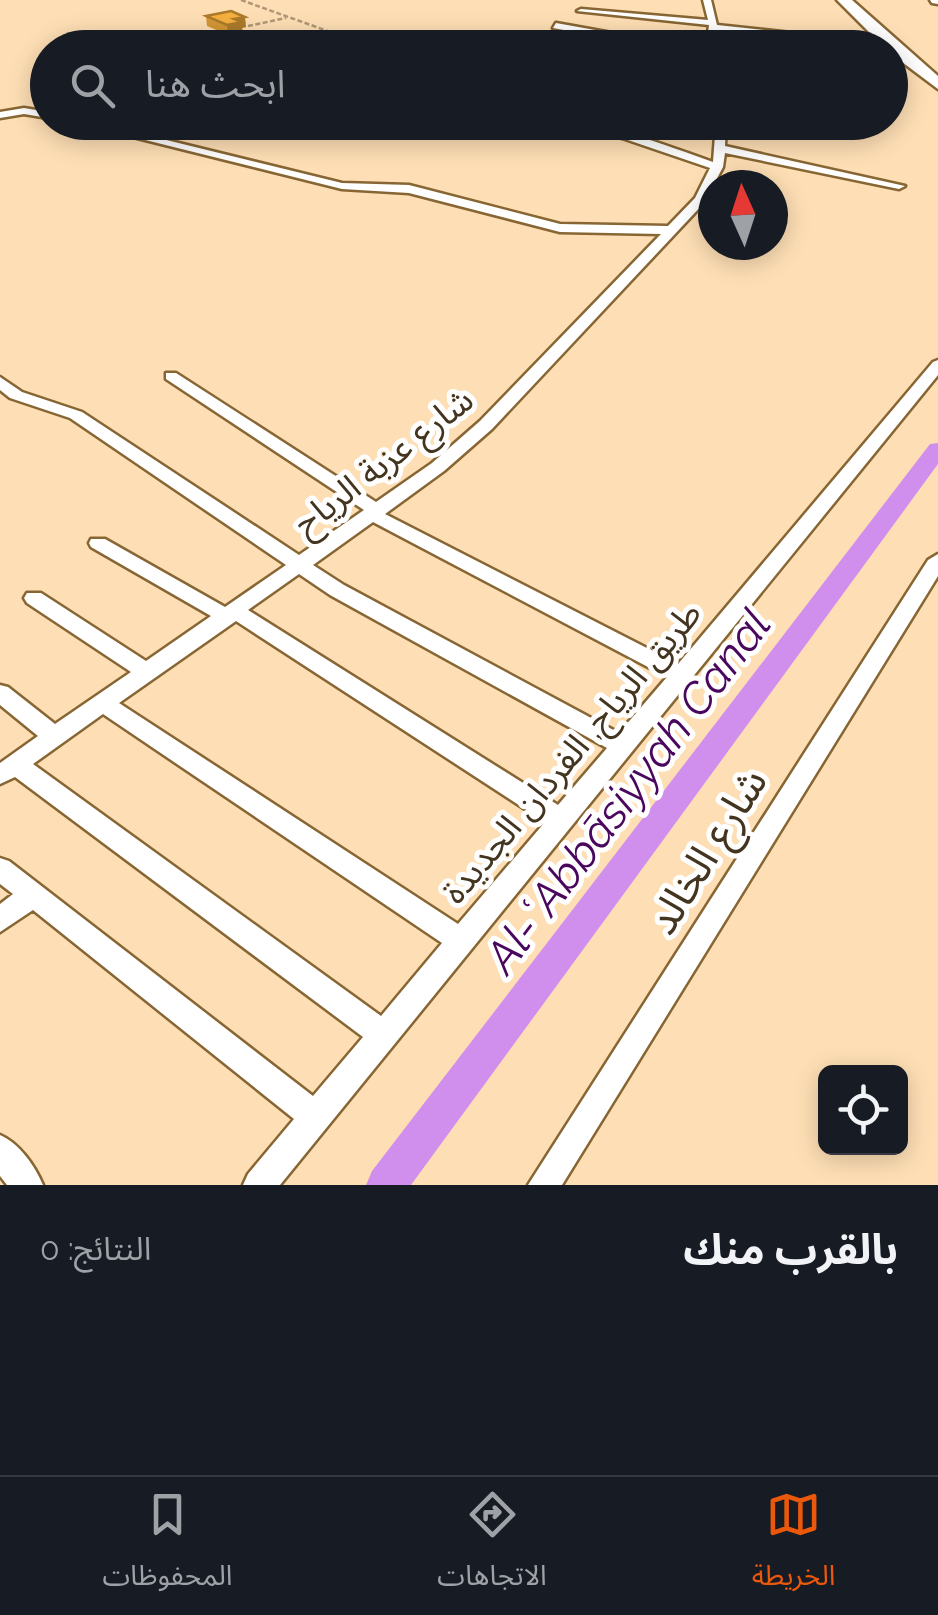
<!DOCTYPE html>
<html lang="ar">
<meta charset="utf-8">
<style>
:root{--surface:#171b24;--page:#20242c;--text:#f1f3f6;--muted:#9ea1a6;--line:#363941;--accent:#ea580c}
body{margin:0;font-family:Raleway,"Noto Sans Arabic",sans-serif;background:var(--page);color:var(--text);direction:rtl}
.controls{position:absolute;right:30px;bottom:30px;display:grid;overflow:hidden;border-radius:15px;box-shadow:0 5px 25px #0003}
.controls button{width:90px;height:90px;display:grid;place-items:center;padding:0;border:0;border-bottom:2px solid var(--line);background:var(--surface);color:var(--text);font:50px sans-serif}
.compass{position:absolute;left:698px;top:170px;width:90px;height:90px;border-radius:50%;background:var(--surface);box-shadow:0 5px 25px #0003;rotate:357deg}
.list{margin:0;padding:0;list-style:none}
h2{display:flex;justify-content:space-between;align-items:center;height:130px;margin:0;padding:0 40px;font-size:42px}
h2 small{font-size:32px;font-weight:400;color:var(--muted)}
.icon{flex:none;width:55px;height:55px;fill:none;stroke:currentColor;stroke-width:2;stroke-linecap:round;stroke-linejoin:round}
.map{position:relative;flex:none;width:938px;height:1185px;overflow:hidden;direction:ltr}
.search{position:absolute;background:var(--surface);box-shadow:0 5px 25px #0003;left:30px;right:30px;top:30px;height:110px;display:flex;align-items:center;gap:25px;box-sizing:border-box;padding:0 35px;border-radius:55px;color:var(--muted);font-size:38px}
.sheet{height:290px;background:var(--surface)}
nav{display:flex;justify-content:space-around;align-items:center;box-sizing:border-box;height:140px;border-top:2px solid var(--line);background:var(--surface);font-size:28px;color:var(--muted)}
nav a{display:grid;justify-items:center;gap:5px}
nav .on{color:var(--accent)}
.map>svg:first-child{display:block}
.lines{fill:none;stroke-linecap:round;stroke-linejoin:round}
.canal{fill:#d18fed;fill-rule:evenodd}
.minor-casing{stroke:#863;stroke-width:5}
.trunk-casing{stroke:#863;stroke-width:5}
.path{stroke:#b09877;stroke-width:2.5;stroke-dasharray:5 2.5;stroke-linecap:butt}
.minor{fill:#fff;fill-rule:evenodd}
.trunk{fill:#fff;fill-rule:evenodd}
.wall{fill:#d39735}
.shaded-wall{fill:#ac7b2b}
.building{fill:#f5b03e;stroke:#ac7b2b;stroke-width:2.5}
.labels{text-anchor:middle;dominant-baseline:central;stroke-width:10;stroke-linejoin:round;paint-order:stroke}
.street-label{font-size:35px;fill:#443520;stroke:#fff}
.near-street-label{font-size:42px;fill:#443520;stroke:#fff}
.near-water-label{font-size:45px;font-style:italic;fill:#49075e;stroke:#fff}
</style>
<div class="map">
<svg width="938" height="1185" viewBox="0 0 938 1185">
<rect width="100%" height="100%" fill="#fedfb5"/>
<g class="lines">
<!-- canal -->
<path class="canal" d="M938 443V464L411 1185H366L372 1171 930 444Z"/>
<!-- minor casing -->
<g class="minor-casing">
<path id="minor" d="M703 0H711L717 25 893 44 889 47 716 30 714 48H706L709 25 577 11 581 9 708 20Z
M556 23 679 45 683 48H662L553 28Z
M24 108 48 112V118L24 114 0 118V112Z
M73 122H93L342 183 409 185 560 224 668 226 695 198 710 168 622 138 554 122C610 122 661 144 713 162L716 122H726L725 146 905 186 899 189 725 153 723 167 704 203 492 429 444 471 385 514 678 664 933 362 938 360V375L280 1185H243L248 1174 294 1119 33 910 0 932V904L13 894 0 884V858L9 861 313 1096 363 1037 15 777 0 784V763L38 736 0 705V685L8 687 55 724 131 672 27 603 24 598 27 593H41L146 661 211 616 91 547 89 543 91 539H105L225 607 286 565 70 418 10 398 0 390V377L22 392 82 412 299 555 364 510 166 379V373H176L376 502 432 463 480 421 661 234 560 232 409 193 342 189ZM373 522 667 677 619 733 344 585 313 565ZM299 574 330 595 607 748 558 805 248 610ZM236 621 545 822 458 924 119 703ZM103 714 442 943 381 1016 33 764Z
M938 554V576L562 1185H528L928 560Z
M0 1135C19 1143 35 1166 43 1185H7L0 1176Z"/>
</g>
<!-- trunk casing -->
<g class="trunk-casing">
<path id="trunk" d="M837 0H852L938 76V89L890 53V48L884 47Z
M930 0H938V4L932 3Z"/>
</g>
<!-- path -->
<path class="path" d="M241 0 375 48
M248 26 286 18"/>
<!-- minor -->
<use href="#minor" class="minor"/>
<!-- trunk -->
<use href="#trunk" class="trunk"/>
</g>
<!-- wall -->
<path class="wall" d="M206 16 246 27 242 28 243 32 228 35 207 26Z"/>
<!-- shaded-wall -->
<path class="shaded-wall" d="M245 17 246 27 242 28 243 32 228 35 227 25 234 19Z"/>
<!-- building -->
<path class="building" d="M231 11 245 17 234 19 242 22 227 25 206 16Z"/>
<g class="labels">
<!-- street labels -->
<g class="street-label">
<text transform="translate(383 461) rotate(-38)">شارع عزبة الرياح</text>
<text transform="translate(571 752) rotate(-50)">طريق الرياح, الفردان الجديدة</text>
</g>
<!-- near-street labels -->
<g class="near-street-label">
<text transform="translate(707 851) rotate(-58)">شارع الخالد</text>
</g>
<!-- near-water labels -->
<g class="near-water-label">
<text transform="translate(628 791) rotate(-53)">Al-ʿAbbāsiyyah Canal</text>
</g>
</g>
</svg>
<div class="controls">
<button><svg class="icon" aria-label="locate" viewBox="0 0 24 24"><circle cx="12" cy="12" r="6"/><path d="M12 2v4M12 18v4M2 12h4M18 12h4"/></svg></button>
</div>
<svg class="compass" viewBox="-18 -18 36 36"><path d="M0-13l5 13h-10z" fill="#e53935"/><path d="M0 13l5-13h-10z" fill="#9ea1a6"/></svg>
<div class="search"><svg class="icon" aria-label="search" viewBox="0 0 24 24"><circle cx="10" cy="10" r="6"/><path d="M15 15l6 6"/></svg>ابحث هنا</div>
</div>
<section class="sheet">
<h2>بالقرب منك<small>النتائج: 0</small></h2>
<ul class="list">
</ul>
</section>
<nav>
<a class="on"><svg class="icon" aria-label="map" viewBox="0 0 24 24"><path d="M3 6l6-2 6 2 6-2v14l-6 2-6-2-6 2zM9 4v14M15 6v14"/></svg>الخريطة</a>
<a><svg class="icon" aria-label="directions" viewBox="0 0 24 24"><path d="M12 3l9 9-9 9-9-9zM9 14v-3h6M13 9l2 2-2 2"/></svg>الاتجاهات</a>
<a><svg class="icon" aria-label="saved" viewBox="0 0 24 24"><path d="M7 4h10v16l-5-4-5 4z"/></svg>المحفوظات</a>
</nav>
